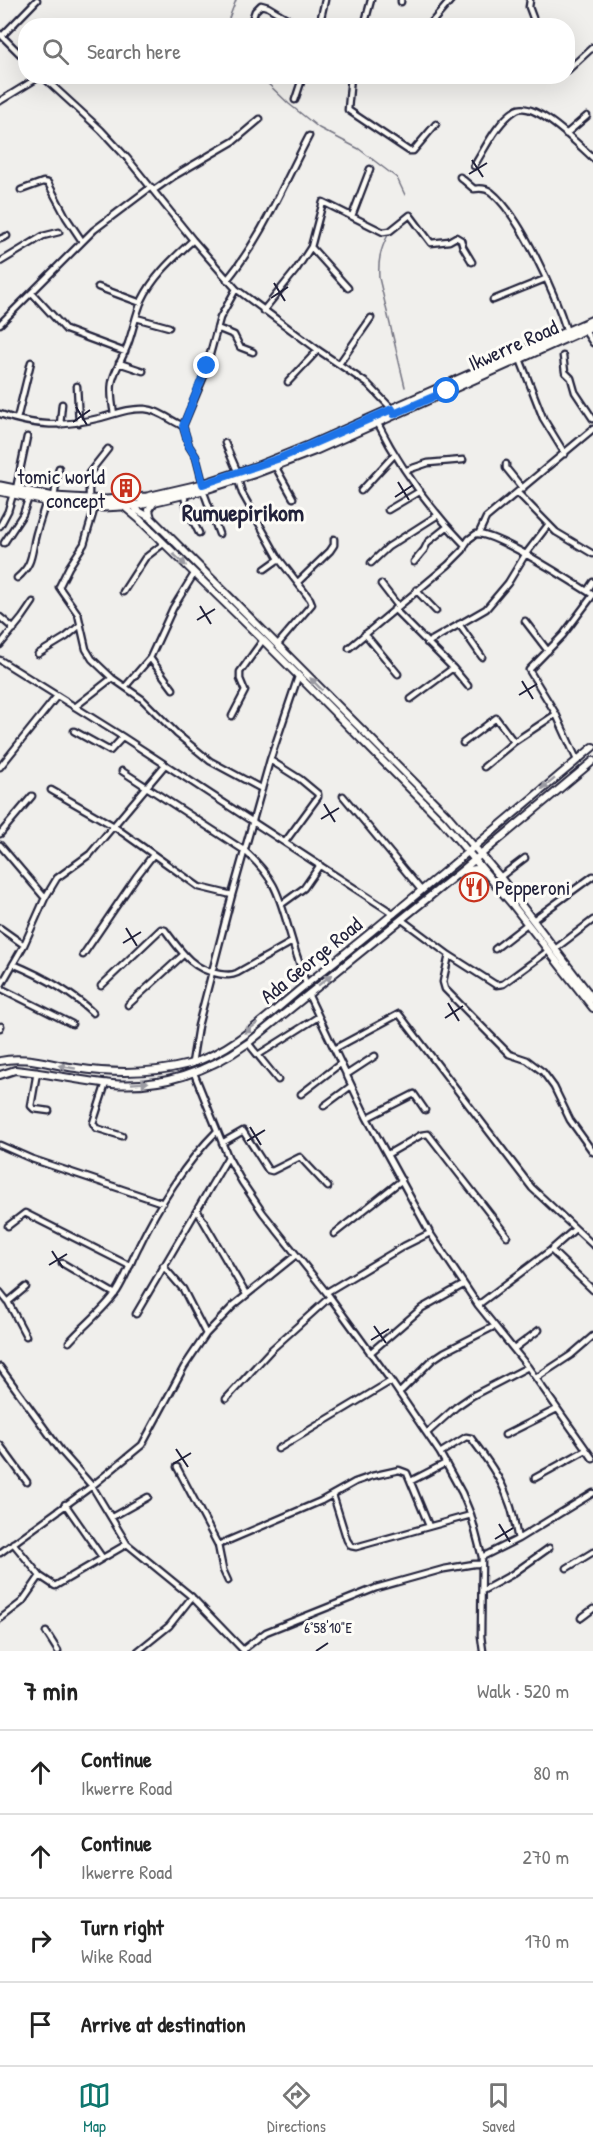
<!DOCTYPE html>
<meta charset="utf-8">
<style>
:root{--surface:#fff;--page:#f2f2f2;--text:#222;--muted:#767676;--line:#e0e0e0;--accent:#0f766e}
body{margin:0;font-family:"Patrick Hand",sans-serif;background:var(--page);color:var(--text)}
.stop{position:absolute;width:18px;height:18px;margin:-14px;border:4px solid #1a73e8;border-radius:50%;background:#fff}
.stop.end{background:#1a73e8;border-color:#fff;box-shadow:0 2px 6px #0008}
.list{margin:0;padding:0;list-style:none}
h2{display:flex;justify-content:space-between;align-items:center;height:78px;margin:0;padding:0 24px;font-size:26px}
h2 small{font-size:20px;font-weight:400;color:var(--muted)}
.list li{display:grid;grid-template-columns:39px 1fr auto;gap:18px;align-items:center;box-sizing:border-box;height:84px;padding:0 24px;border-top:2px solid var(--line)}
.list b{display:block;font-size:22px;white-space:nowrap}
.list p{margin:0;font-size:20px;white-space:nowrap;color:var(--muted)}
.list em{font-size:20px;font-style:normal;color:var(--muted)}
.icon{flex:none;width:33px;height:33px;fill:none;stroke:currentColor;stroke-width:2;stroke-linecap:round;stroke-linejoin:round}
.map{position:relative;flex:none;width:593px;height:1651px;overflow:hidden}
.search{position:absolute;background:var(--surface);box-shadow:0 6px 24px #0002;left:18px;right:18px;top:18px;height:66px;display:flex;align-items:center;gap:15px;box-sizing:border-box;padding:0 21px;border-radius:24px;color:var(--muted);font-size:22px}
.sheet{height:414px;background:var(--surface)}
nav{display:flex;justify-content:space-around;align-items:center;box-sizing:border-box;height:84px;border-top:2px solid var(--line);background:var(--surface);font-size:16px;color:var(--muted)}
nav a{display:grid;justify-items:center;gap:3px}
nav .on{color:var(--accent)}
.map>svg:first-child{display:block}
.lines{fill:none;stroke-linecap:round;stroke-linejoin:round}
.stream{stroke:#737381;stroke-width:1.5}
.street-casing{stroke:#22223b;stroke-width:9}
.secondary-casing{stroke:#22223b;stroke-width:10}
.primary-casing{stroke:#22223b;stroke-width:11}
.street{stroke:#fdfcf7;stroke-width:4.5}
.secondary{stroke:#fdfcf7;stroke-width:6}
.primary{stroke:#fdfcf7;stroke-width:7}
.oneway{fill:#9a9aa2}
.route{stroke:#1a73e8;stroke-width:8}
.ticks{fill:none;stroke:#22223b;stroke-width:2}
.labels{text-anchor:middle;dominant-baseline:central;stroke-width:6;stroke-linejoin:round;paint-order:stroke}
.street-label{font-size:21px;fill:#22223b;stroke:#fdfcf7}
.poi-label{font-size:21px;fill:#22223b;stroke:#fdfcf7;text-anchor:end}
.quarter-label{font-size:24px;font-weight:bold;fill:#22223b;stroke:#fdfcf7}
.ticks-label{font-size:15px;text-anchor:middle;fill:#22223b;stroke:#fdfcf7;stroke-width:6;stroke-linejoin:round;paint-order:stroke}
</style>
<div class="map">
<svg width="593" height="1651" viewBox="0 0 593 1651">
<rect width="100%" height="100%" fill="#f0efec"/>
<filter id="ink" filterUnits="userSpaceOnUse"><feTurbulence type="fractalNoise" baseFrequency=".0167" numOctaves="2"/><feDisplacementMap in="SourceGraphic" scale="12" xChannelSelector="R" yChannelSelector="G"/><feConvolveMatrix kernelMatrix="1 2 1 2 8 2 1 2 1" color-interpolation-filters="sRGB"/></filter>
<g filter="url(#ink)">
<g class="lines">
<!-- stream -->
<path class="stream" d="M226 26 236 0
M260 76 289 104 319 128 359 149 397 178 405 195
M388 235C380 250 378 261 379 278L405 387"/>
<!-- street casing -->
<g class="street-casing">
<path id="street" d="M530 0 529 7 536 26
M401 2V0
M432 22 451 0
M250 26 255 11 261 5 268 7 300 26
M319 26 325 0
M364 26 371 0
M0 34 26 60
M2 36 37 0
M568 70 593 47
M42 76 101 130 127 158 193 240 236 289 318 350 368 384 392 409
M351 76 348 110 409 151H413L436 124
M295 100 303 76
M0 101 41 76
M566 134 587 116
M474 166C486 147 497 122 516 110 534 99 580 146 593 158
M460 177 474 189C480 188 486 188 491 192 521 216 556 296 567 332
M21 190 43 182 48 183 66 217 82 241
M154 190 174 176 234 141 260 119
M352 216 370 169
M0 239 7 236
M311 247 348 288
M0 262 43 236 59 232
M227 280C263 236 283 185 309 136
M98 287 141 303
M32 293 66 330 125 352
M493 300 545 279
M263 311 296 270 311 247 323 202 383 232 390 231 410 215 431 243 449 241 456 237 461 240 463 247 472 262
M136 318 169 327
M0 324 94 230 151 187
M217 328 234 335 240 347 253 352
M585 331 593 343
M563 356 565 372 571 378 575 392 593 419
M520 359 543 418 565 454
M119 363 143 371
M339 364 371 318
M288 382 318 350
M77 386 79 423
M0 414C36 427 63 427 100 418 115 414 129 408 145 409 159 410 171 421 183 426
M114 414C107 375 115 377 128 344 133 330 136 314 142 300 154 275 174 258 193 240
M17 419 31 362
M376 420C399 466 430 509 465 545L469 539 476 534C496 532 572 582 593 595
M60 425 62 404
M225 443 238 473
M506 464V468L523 489
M275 466 293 498
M407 470 428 463 463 460
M238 479 242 493 279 559 310 599 312 604 278 644
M203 484 196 457 189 446 183 426 204 376 220 318 236 289
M16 489 27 437
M203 490 219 534
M361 491 395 454
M518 493 556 532 593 554
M184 495 187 509 199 533
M54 497 59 468
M89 499V473L108 449
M95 507 84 544 69 567 59 587 78 614 86 649 92 659 112 678 142 699 177 734 210 761 262 789
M388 510 420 491
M0 526 8 511 13 494
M479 533 486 518 593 429
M4 543 23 514 29 497
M414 562 424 550 428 542 447 527
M371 563 388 547 438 515
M265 569 279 559
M17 578C34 564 31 552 36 534 39 523 43 512 46 501
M298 582 330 551 334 545V539
M381 584 398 606
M416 590 436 611
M587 591 593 582
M123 592 145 558 163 544
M394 609 453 668 468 686
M0 617 14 629
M525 621 548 651
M459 624 482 657
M365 634 398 674
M427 643 486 609 508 583 525 555 548 525
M0 645 22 618 33 602
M349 648 448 565 463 550 465 545
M38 654 66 637 79 626
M150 658 173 689
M0 660 123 737 394 914
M125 687 150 658 173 608 194 574
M411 699 453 668
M75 707 112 678
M232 716 245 691 240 679V672L263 640
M74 731 110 751 123 737
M463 743 496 718 514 742
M270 760 300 779 318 794V797L285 842
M577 760 556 714 529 670 563 635 593 595
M0 767 57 696
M484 767 514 742 556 714
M122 771 245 851C279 882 279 898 292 940 296 955 302 969 306 984
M51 790 112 825 199 887 232 895
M343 796 421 890
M0 834 32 796
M0 845 45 898
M500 877 525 858
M282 904 304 888 320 865
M402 920 449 955 496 985 503 984 548 951
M533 920 593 876
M0 928 24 945
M495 949 527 924
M555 949 593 920
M83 955 136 877 153 855
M449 955 443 982 445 989 509 1054 527 1060 543 1072 554 1087 570 1120 593 1152
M13 964C42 976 70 991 93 1013
M101 986 161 929 165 930C180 950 192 970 219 974 226 975 231 976 237 973L292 942
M0 987 24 945 45 898 57 878 90 854 165 765
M0 988 72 1024
M308 994 367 1118 430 1233 478 1305 528 1367 593 1459
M128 1005 183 955
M0 1028 1 1026
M248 1043 278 1080
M334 1049 399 1014 532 1188 593 1245
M258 1055 318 1017
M192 1063 198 1026 232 895 270 760 298 677
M37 1072 31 1106 34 1109 49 1111
M194 1073 228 1157 242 1182 263 1213 330 1297 391 1381 440 1453 462 1493 471 1515 482 1557 481 1636 483 1651
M346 1075 375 1056
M106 1083 93 1123 96 1128 122 1136
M301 1094 340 1064
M324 1106 351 1086
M367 1118 414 1094 425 1110
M222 1143 243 1131 268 1170 272 1171 300 1157 328 1187
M0 1145 32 1159 163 1203
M388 1154 421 1135 428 1134 507 1236
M197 1210 246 1294
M8 1226 25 1213 130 1266
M334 1234 402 1180
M551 1250 593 1290
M62 1263 115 1294
M163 1266 183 1289 206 1334
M0 1292 8 1302 26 1336
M327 1292 404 1246 430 1233
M8 1302 26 1287
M478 1305 551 1250 575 1229
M136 1314 228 1157
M69 1342C84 1325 104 1310 117 1291 126 1277 131 1261 139 1246 158 1206 186 1162 217 1131
M514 1349 539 1330
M370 1353 422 1308 463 1285
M0 1367 61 1451 92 1486 127 1544 192 1597 244 1651
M536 1378 571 1355 593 1336
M399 1393 432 1360 444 1352 495 1326
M226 1399 271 1350 330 1297
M427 1433 456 1407 472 1396 528 1367
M505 1435 557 1409
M0 1445 27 1482
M278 1449 391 1381
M440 1453 466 1437 471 1438C486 1458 501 1478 509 1502 514 1514 515 1527 518 1539
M177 1467 218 1545 223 1570 228 1581
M535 1478 586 1450
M411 1481 446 1463
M333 1495 347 1540 351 1546 356 1547 471 1515
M65 1504 102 1557
M112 1517 148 1497
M13 1543 40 1576 55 1586 127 1544
M218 1545 321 1501 355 1482 372 1476 399 1470 407 1473 429 1526
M0 1553 92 1486 142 1445 184 1367 206 1334 234 1305 296 1255
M482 1557 518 1539 593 1493
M567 1568 593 1552
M482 1591 511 1575 549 1548
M581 1618 593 1609
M0 1619 22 1602 40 1576
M46 1632 58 1651
M244 1649 266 1632 376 1588 444 1569 474 1564H482
M138 1651 169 1626 192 1597"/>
</g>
<!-- secondary casing -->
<g class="secondary-casing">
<path id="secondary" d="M131 502 137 510 151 518 448 816 500 877 593 999
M121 504 139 519 263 640 442 821 512 904 593 1008
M151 518 149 510 154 502
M464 871 476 869 485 873
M0 1061C25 1055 51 1065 76 1068 115 1074 151 1074 189 1064 235 1051 272 1011 309 982 405 906 499 826 593 747
M0 1075 15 1070C48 1073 79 1081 112 1084 161 1088 208 1072 248 1043L460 872 593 761"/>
</g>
<!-- primary casing -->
<g class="primary-casing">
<path id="primary" d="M0 486 54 497 106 500 147 497 203 484 258 466 310 445 593 320
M0 491 46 501 104 507 139 505 203 490 253 474 316 450 593 326"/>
</g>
<!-- street -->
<use href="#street" class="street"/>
<!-- secondary -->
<use href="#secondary" class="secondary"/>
<!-- primary -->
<use href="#primary" class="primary"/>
</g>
<!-- one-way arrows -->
<defs><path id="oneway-solid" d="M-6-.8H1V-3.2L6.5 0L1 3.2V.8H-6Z" transform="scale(1.5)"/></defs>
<g class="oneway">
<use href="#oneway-solid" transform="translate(180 560) rotate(43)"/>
<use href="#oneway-solid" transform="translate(316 684) rotate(-135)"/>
<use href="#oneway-solid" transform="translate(548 784) rotate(141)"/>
<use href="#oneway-solid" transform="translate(325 980) rotate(-39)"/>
<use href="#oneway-solid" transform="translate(251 1028) rotate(142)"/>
<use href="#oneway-solid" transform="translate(67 1067) rotate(-170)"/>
<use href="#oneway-solid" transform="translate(140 1083) rotate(-4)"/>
</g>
</g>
<g class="lines" filter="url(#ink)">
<!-- route -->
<path class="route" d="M207 366 183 426 189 446 196 457 203 484 280 458 392 409 394 414 447 391"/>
</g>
<!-- ticks -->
<path class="ticks" d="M472 160 483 177M469 174 487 163M274 283 285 301M271 298 288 287M76 407 87 425M73 422 90 410M398 482 409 500M395 497 413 485M200 606 211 624M197 620 215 609M522 681 533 699M519 695 537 684M324 804 335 822M321 819 339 808M126 928 137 946M123 943 141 932M448 1003 459 1021M445 1018 463 1006M250 1127 261 1145M247 1141 265 1130M52 1251 63 1268M49 1265 67 1254M374 1326 386 1343M371 1340 389 1329M176 1449 188 1467M173 1464 191 1453M499 1524 510 1542M495 1539 513 1528M316 1651 328 1643"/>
<!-- icons -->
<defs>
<g id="building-ring" transform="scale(1.5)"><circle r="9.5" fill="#fdfcf7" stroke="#c8321e" stroke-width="1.5"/><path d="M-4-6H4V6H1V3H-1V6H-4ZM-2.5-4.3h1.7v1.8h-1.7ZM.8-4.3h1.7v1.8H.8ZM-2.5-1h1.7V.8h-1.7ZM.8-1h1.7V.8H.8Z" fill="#c8321e"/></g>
<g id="restaurant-ring" transform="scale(1.5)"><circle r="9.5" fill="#fdfcf7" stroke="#c8321e" stroke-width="1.5"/><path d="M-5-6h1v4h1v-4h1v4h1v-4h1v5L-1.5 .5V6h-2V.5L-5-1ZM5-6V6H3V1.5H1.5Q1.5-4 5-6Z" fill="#c8321e"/></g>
</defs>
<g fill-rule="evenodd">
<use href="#building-ring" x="126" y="488"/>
<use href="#restaurant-ring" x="474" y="887"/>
</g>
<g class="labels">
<!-- street labels -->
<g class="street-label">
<text transform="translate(513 345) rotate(-24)">Ikwerre Road</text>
<text transform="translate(311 960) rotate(-39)">Ada George Road</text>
</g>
<!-- poi labels -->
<g class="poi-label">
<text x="105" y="476">tomic world<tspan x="105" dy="24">concept</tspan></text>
<text x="495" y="887" text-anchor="start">Pepperoni</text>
</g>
<!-- quarter labels -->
<g class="quarter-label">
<text x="243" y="512">Rumuepirikom</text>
</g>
</g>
<g class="ticks-label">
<text x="328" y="1633">6°58'10"E</text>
</g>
</svg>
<div class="stop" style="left:447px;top:391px"></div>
<div class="stop end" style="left:207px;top:366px"></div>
<div class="search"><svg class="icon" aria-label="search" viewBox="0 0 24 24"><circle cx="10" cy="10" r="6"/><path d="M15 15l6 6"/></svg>Search here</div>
</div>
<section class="sheet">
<h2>7 min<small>Walk · 520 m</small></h2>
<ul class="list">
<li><svg class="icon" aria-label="ahead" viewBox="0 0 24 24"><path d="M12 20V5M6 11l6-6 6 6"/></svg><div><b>Continue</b><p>Ikwerre Road</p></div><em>80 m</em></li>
<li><svg class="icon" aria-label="ahead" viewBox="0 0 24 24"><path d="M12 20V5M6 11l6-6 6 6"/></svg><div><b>Continue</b><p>Ikwerre Road</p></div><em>270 m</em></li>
<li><svg class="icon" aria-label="right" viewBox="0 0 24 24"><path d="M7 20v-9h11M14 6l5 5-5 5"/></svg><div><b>Turn right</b><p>Wike Road</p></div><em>170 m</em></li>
<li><svg class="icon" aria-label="arrive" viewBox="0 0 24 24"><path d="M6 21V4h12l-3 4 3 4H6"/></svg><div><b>Arrive at destination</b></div></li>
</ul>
</section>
<nav>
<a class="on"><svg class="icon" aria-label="map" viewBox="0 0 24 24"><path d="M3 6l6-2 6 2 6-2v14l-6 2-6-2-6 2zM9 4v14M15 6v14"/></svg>Map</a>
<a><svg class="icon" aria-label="directions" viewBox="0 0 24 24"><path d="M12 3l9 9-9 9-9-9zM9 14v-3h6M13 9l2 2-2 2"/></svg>Directions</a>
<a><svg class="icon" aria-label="saved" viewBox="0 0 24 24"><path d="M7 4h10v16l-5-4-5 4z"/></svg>Saved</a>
</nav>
